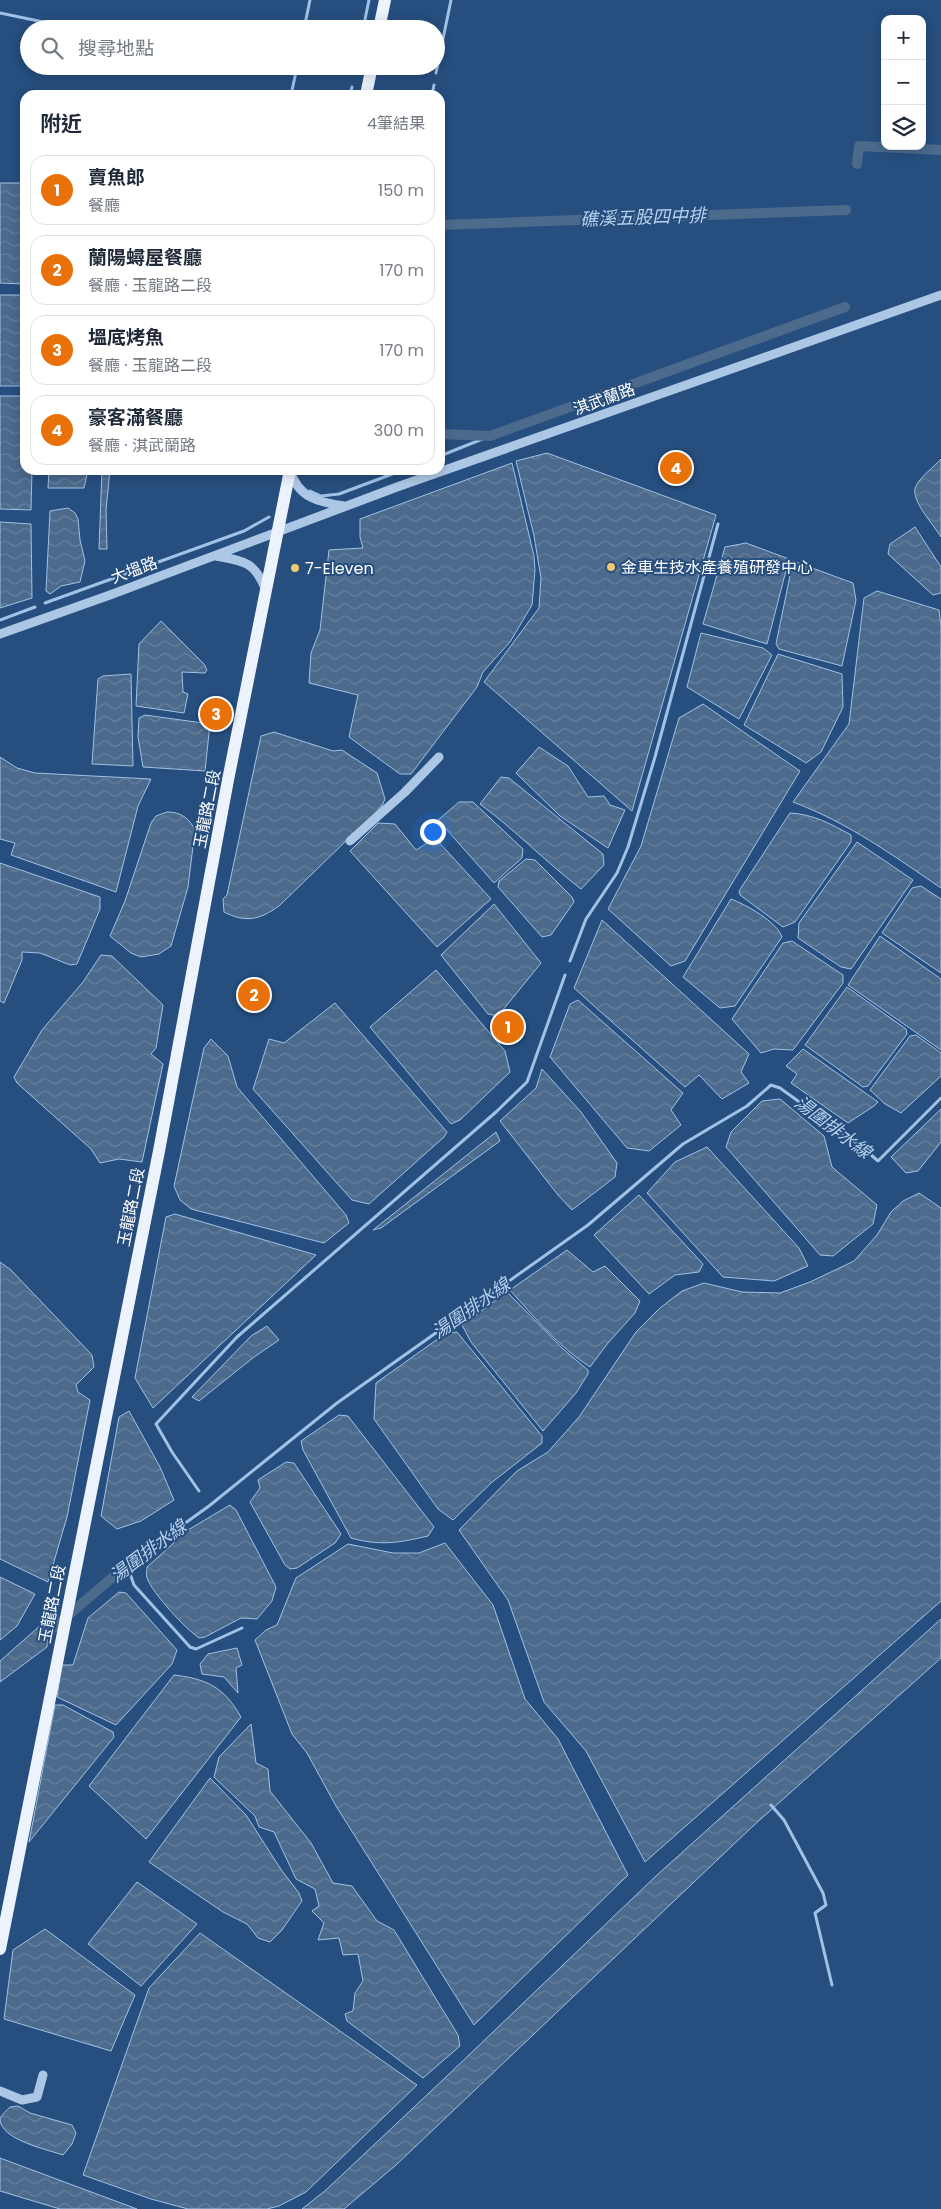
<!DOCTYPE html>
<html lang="zh-TW">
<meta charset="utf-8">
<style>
:root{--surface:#fff;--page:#f2f2f3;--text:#1f2937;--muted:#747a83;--line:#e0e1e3;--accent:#7c7151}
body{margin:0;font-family:Poppins,"Noto Sans TC",sans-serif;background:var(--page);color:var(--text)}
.controls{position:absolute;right:15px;top:15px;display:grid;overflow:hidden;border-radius:10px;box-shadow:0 2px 12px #0003}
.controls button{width:45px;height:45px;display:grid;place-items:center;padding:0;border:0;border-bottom:1px solid var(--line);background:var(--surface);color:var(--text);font:25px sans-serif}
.you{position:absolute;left:432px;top:831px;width:18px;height:18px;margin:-12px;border:4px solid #fff;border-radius:50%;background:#1a73e8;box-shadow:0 0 0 8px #1a73e833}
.badge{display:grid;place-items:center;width:32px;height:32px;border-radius:50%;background:var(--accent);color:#fff;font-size:16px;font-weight:700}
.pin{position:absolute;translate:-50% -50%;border:2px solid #fff;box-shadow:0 1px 5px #0006}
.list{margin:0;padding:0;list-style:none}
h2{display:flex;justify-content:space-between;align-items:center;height:65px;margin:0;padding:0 20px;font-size:21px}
h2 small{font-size:16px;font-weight:400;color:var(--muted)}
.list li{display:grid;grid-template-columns:32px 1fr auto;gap:15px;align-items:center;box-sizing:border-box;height:70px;margin:0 10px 10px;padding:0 10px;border:1px solid var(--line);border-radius:15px}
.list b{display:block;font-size:19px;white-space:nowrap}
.list p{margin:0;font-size:16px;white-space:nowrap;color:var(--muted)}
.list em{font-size:16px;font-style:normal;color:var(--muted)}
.icon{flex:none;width:28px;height:28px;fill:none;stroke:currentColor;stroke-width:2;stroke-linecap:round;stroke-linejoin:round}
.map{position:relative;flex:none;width:941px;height:2209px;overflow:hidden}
.search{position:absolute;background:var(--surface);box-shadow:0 2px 12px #0003;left:20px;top:20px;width:425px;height:55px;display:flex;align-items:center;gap:12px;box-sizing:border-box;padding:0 18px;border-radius:28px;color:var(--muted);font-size:19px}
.panel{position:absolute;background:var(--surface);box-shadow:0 2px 12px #0003;left:20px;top:90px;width:425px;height:385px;border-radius:15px}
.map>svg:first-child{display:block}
.water{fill:url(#water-waves);stroke:#a0c2e6}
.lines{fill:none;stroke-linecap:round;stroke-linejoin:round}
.stream{stroke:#a0c2e6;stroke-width:3}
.canal{stroke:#4c6a8c;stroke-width:10}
.minor{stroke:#acc7e5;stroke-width:9}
.major{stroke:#edf3fd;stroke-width:12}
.poi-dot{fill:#eec871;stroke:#264e7e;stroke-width:2}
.labels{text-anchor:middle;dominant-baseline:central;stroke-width:4;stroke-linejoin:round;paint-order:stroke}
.street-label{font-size:16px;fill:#fff;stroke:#264e7e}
.poi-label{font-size:16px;fill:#fff;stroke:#264e7e;text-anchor:start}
.water-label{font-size:18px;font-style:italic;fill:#b7d1ed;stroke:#264e7e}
</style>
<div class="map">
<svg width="941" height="2209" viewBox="0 0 941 2209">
<defs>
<pattern id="water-waves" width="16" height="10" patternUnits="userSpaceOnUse" patternTransform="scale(1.25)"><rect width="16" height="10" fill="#4c6a8c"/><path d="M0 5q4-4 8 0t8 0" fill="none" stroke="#67809d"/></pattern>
</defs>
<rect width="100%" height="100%" fill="#264e7e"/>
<!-- water -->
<path class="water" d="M0 183H25V284L0 283Z
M0 295H25V386H0Z
M0 396H25V470H32L31 510 0 509Z
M547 453 716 515 632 811 484 682 539 608 541 578 534 536 516 461Z
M941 459V537C934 525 909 499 916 486 921 476 934 467 941 459Z
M512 463 534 556 535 570 532 605 510 642 483 672 477 687 411 774H400L349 737 358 695 309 683 311 653 320 630 329 550 363 548 360 537V519Z
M49 470H88L84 488H48Z
M102 470H110L106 510 107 549H99Z
M68 508 75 513 78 519 80 540 85 561 80 582 61 586 50 594 46 591 50 511Z
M0 522 31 524 32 598 0 608Z
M915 527 941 567V593L933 595 888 554 890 544Z
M746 543 789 559 767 644 703 624 725 547Z
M793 561 853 583 856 600 842 666 779 649 776 644Z
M877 591 939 610 941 626V888C894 856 847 822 793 802L849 724 864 598Z
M161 621 204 664 207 670 205 673 182 672 183 692 188 694 184 713 136 706 139 644Z
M701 633 763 648 772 655 739 719 687 687Z
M778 654 842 674 843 707 821 752 806 763 744 725Z
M131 674 133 766 92 764 98 679 103 676Z
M703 704 800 771 685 961 671 966 608 909 641 846 679 718Z
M145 715 210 724 205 771 143 767 138 737 139 718Z
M274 732 333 751 342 750 377 773 385 799 382 806 279 906C259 920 246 923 224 912L223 899 227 895 261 736Z
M539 747 568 766 588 797 604 796 610 805 625 810 608 848 560 816 516 773Z
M0 757 17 768 35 773 151 779 138 806 116 892 11 855 15 843 0 839Z
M501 777 509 778 603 854 604 865 581 889C546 862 515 830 480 804Z
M459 802H473L523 849 522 858 494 883 438 820Z
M167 812C181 812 189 818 195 830L188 887 171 946 159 954 141 957 131 953 110 936 125 901 151 823 156 816Z
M790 813C813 814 831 824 851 835V842L795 922 783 927 740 895 739 891Z
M378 823 395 824 416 850 435 838 491 899 437 947 350 851Z
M857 842 913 880 851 969 841 967 798 938 799 923Z
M526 859 535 860 572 897 574 902 551 935 542 937 498 887 499 881Z
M0 863 100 897V909L77 964 70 965 40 953 22 952V960L4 1003 0 1001Z
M921 886 941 899V973L882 933 912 888Z
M731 899C747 905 777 922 782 937L735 1006 720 1008 683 977Z
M494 904 541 963 498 1016 488 1014 441 955Z
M602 920 749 1054 741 1072 749 1083 722 1099 699 1075 685 1087 574 988Z
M880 936 941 979V1050L848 985Z
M792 941 843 975V983L793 1050 774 1049 761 1053 732 1019 783 943Z
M101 955 112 956 163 1005 156 1048 151 1054 163 1064 142 1162 119 1159 100 1163 91 1149 17 1083 14 1077 42 1030 83 982Z
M436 970 505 1051 510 1072 460 1120 451 1124 370 1027Z
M847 987 906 1029 907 1034 868 1086 863 1087 805 1045Z
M578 1000 683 1093 671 1110 681 1125 649 1151 627 1148 550 1057 570 1004Z
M335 1003 447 1132 444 1137 369 1204 352 1200 253 1089 269 1039 284 1043Z
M916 1035 941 1053V1076L901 1113 885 1104 870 1090 910 1036Z
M211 1039 228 1056 237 1087 346 1215 349 1223 324 1243 191 1209 180 1200 174 1186 204 1048Z
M803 1049 878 1102 874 1106 848 1123 791 1083 797 1074 786 1066Z
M542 1069 581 1112 617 1163 615 1177 572 1210 558 1195 500 1121 536 1088Z
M780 1099 824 1136 832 1167 877 1205 873 1224 833 1256 820 1255 726 1147 731 1132 762 1101Z
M941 1109V1142L918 1171 906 1173 891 1157Z
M496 1132 500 1141 381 1228 373 1230Z
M707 1147 799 1248 808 1266 774 1281 723 1277 647 1193 675 1162Z
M919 1193 941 1208V1601L645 1862 586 1751 544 1702 508 1600 459 1530 517 1471 548 1452 579 1417 636 1332 660 1308 682 1291 704 1283 742 1292 780 1293 810 1282 854 1261 877 1235 891 1212 903 1201Z
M639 1195 703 1264 699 1272 675 1275 649 1294 594 1235Z
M175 1214 316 1255 153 1408 135 1378 166 1217Z
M567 1250 593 1272 605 1266 640 1301 635 1313 608 1343 590 1367C559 1347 534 1317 510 1290Z
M0 1262 11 1270 92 1355 94 1367 76 1385 78 1392 90 1400 67 1517 48 1582 0 1559Z
M507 1292 562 1348 588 1370V1374L576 1393 543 1431 471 1342 462 1325Z
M267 1326 279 1340 254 1357 199 1401 192 1397 251 1336Z
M457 1332 542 1436V1443L491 1483 453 1520 438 1509 374 1419 376 1383 446 1333Z
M129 1411 160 1467 174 1500 141 1521 117 1529 101 1516 119 1417Z
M339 1415 348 1416 434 1527 428 1536C398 1543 380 1546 351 1538L303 1450 301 1441Z
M286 1462 294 1463 341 1534 335 1543 297 1568 290 1569 285 1565 250 1502 260 1488 258 1480Z
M230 1505 236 1510 276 1587 272 1601 257 1619 241 1618 205 1637 199 1638C185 1628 153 1594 147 1578 146 1575 147 1570 147 1567L188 1530Z
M445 1543 493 1605 525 1699 558 1739 628 1875 474 2025 336 1806 307 1753 292 1734 255 1640 266 1630 277 1625 296 1578 348 1544 393 1553H419Z
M0 1577 35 1594 17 1626 0 1640Z
M119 1592 126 1593 177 1650 172 1664 116 1725 57 1697 62 1665H73L88 1618Z
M51 1616 47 1647 0 1682V1661Z
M941 1619V1658L753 1826 396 2165 344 2209H302L326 2190 446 2077 656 1876Z
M237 1648 242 1665 236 1668 238 1693 224 1677 202 1674 200 1664 208 1654Z
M174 1675C207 1679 224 1687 241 1717L146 1839 89 1786Z
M55 1705H63L113 1732 114 1737 29 1842Z
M251 1724 256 1763 268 1769 270 1791 311 1843 333 1883 352 1886 377 1921 394 1930 458 2035 460 2046 423 2078 347 2021 345 2014 353 2011 355 1993 363 1981 358 1954 343 1955 339 1938 318 1940 324 1923 312 1911 319 1906 315 1889 296 1879 274 1832 259 1827 255 1816 214 1777 219 1757Z
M210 1778 246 1815 282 1871 299 1893 302 1901 282 1930 270 1942 258 1938 247 1924 223 1912 149 1862Z
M137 1882 197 1924 141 1986 88 1944Z
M45 1929 135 1995 111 2051 4 2019 13 1950Z
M200 1933 417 2085 306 2192 279 2206 267 2209H188L151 2199 83 2175 149 1988Z
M18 2106 30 2113 72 2125 76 2133 72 2144 63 2155C49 2150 0 2140 0 2119 1 2115 7 2110 10 2107Z
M0 2158 137 2209H60L0 2191Z"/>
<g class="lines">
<!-- stream -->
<path class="stream" d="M0 13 77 29
M304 29 310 0
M363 29 369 0
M267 66 296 72
M355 72 356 66
M436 73 451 0
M291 95 296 72
M350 95 352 87
M432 95 434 85
M440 456 490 436
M310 491 321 496 339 494 403 470
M45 603 244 531 269 517
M0 620 35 607
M570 961 586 919 617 873 628 847 655 757 718 524
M199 1491 172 1452 156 1424 237 1337 496 1112 527 1082 565 975
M242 1628 196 1649 190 1647 134 1585 127 1565 209 1506 337 1403 588 1225 683 1144 747 1106 771 1085 780 1088 862 1147 878 1161 941 1098
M771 1805 784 1820 823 1893 826 1905 815 1913 832 1985"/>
<!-- canal -->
<path class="canal" d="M857 164 859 146 941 150
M440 225 846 210
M440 434 490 436 845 307
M38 1641 127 1565"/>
<!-- minor -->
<path class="minor" d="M290 471C299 498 318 502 344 506
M216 556C243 561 254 561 265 588
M0 634 110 595 397 487 941 295
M350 841 405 792 439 757
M0 2091 22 2100 37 2097 43 2075"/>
<!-- major -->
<path class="major" d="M379 29 385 0
M366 95 372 66
M0 1949 159 1151 228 780 290 470"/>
</g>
<!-- markers -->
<g class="poi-dot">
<circle cx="611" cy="567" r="5"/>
<circle cx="295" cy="568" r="5"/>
</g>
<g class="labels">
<!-- street labels -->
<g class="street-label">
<text transform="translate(604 399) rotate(-20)">淇武蘭路</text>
<text transform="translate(134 570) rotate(-20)">大塭路</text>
<text transform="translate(207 809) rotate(-79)">玉龍路二段</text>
<text transform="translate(131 1207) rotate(-79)">玉龍路二段</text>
<text transform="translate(52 1604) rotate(-79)">玉龍路二段</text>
</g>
<!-- poi labels -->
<g class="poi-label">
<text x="621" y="567">金車生技水產養殖研發中心</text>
<text x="305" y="568">7-Eleven</text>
</g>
<!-- water labels -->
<g class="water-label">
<text transform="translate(643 217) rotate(-2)">礁溪五股四中排</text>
<text transform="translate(833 1127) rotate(37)">湯圍排水線</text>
<text transform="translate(471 1308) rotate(-35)">湯圍排水線</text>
<text transform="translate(148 1551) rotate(-37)">湯圍排水線</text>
</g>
</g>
</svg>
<div class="controls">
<button>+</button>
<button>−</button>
<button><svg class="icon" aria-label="layers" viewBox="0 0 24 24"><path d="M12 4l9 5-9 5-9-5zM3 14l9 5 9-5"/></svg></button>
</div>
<div class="you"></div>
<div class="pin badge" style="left:508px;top:1027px;background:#e8710a">1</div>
<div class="pin badge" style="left:254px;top:995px;background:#e8710a">2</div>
<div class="pin badge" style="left:216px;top:714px;background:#e8710a">3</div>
<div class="pin badge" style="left:676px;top:468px;background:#e8710a">4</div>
<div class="search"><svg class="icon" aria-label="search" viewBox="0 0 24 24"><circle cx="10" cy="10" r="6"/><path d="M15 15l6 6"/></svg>搜尋地點</div>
<section class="panel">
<h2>附近<small>4筆結果</small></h2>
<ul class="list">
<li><span class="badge" style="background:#e8710a">1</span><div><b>賣魚郎</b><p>餐廳</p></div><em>150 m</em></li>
<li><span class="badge" style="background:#e8710a">2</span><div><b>蘭陽蟳屋餐廳</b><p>餐廳 · 玉龍路二段</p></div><em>170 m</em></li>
<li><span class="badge" style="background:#e8710a">3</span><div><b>塭底烤魚</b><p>餐廳 · 玉龍路二段</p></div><em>170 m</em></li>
<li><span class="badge" style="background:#e8710a">4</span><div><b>豪客滿餐廳</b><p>餐廳 · 淇武蘭路</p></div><em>300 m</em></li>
</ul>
</section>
</div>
